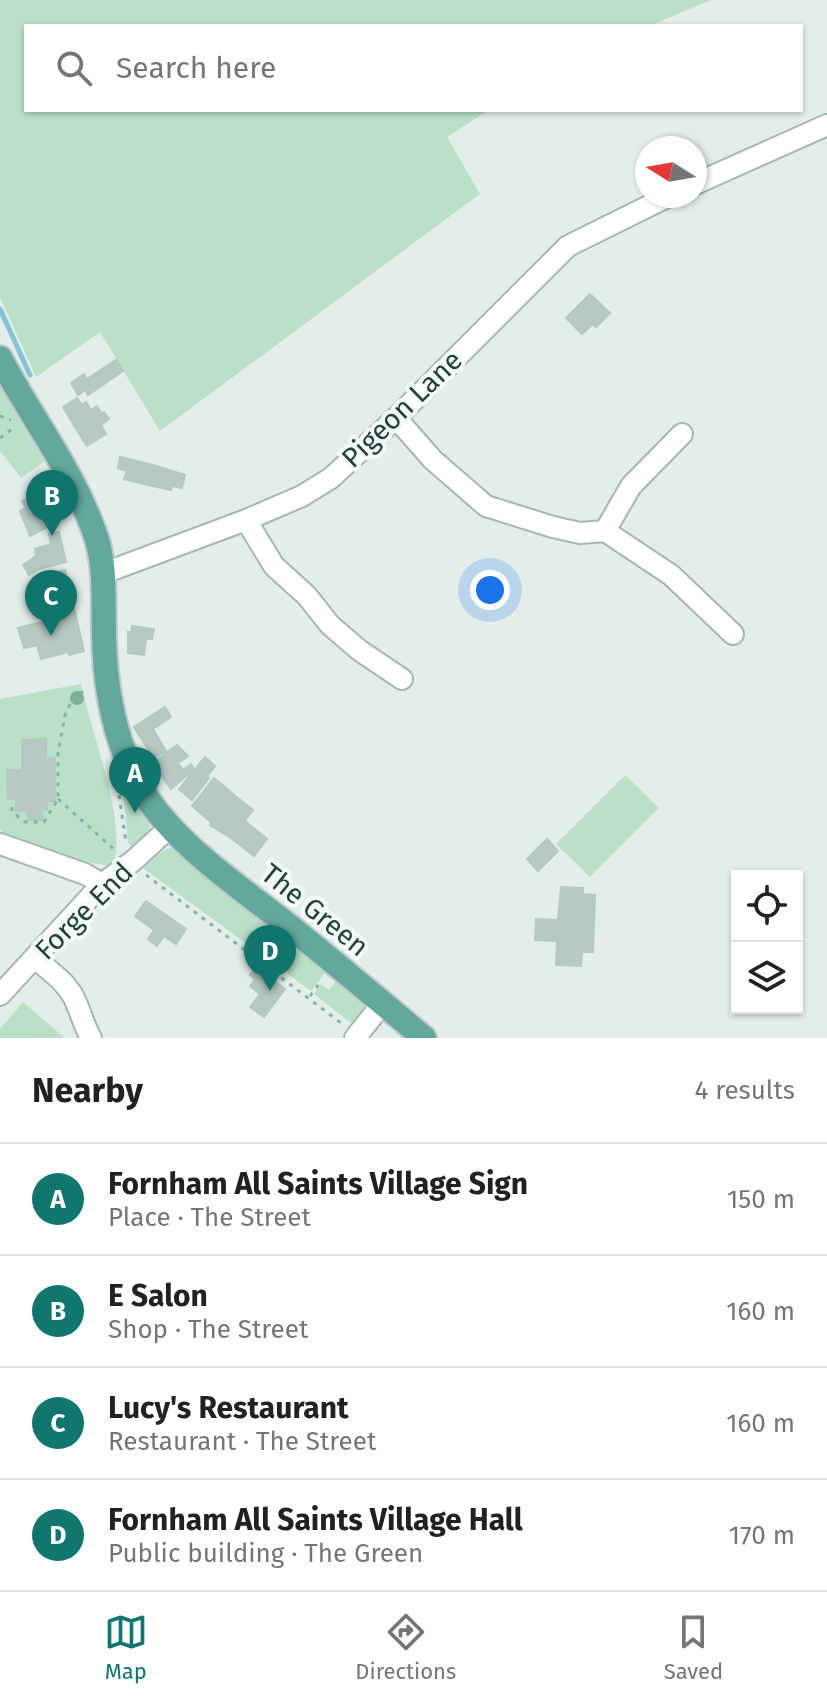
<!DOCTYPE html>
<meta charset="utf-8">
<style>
:root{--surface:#fff;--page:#f6f6f6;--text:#202124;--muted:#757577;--line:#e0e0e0;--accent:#0f766e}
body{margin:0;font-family:"Fira Sans",sans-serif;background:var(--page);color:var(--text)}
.controls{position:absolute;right:24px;bottom:24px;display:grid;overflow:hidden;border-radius:0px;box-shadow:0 2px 6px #0004}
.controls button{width:72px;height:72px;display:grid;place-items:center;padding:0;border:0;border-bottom:2px solid var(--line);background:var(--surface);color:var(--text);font:40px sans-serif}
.compass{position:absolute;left:635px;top:136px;width:72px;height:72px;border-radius:50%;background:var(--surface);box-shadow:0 2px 6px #0004;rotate:281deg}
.you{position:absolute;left:490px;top:590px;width:28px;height:28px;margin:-20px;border:6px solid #fff;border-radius:50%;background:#1a73e8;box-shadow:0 0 0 12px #1a73e833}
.badge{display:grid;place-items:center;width:52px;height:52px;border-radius:50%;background:var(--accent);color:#fff;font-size:26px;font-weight:700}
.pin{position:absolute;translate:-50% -66px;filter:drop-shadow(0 2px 4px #0008)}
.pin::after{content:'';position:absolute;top:42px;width:28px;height:24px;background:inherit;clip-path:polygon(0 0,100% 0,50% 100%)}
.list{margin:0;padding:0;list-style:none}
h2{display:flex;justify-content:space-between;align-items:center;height:104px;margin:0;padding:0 32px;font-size:34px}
h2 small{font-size:26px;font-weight:400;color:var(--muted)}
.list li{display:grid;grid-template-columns:52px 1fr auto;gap:24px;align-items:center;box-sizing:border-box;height:112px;padding:0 32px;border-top:2px solid var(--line)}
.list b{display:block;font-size:30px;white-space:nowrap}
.list p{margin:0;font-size:26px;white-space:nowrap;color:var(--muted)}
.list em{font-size:26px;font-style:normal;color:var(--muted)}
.icon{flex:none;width:44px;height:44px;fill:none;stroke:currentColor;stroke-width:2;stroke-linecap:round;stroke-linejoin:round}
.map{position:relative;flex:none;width:827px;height:1038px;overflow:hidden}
.search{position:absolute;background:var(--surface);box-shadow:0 2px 6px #0004;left:24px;right:24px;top:24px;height:88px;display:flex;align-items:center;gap:20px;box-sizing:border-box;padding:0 28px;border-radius:0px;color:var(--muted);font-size:30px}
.sheet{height:552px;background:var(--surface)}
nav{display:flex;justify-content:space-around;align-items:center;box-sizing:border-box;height:112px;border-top:2px solid var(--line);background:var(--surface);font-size:22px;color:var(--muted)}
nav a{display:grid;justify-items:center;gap:4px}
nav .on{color:var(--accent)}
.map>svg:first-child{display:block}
.green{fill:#bae1c8}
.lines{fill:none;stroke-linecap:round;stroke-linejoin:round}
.stream{stroke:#85c4d8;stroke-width:5}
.building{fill:#b8c9c4;stroke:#b4c9c2;stroke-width:2}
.minor-casing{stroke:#a5b7b2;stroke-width:24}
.major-casing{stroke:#c1cac8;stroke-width:28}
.path{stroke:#80b5aa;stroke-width:3;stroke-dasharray:4 6;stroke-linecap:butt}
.minor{stroke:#fff;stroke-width:20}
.major{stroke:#63a89d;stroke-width:24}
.tree{fill:#7bb095}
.labels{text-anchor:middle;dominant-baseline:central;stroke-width:8;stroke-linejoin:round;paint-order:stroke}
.street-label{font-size:28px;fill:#20423c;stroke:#f4faf8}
</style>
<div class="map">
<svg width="827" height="1038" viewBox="0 0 827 1038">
<rect width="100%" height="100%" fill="#e3eeea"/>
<!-- green -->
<path class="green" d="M0 0H711L649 26H26V110H489L447 137 480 194 160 431 100 332 36 377 0 297Z
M0 358 33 417 21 423 45 461 21 478 0 451Z
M81 684C91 733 126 817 114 864L111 866C84 861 13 855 0 829V699Z
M625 775 659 808 590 877 556 844Z
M123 789H129L149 820 150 835 134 853 128 842Z
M168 848H177L328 969 311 991 143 868 154 857Z
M336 981 339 984 342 981 371 1004 356 1027 314 994 321 984 329 990Z
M23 1002 65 1038H0V1029Z"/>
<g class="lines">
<!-- stream -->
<path class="stream" d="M0 309 30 375"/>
</g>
<!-- building -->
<path class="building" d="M590 294 610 313 596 327 593 324 582 334 566 318Z
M116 360 123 371 88 395 85 390 91 386 87 379Z
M84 374 91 386 78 395 71 383Z
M77 398 82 405 86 402 91 410 97 406 102 414 76 429 63 407Z
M104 412 109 419 101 425 106 434 87 446 76 429Z
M120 457 153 465 148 485 124 479 127 471 118 468Z
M153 465 185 475 182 488 172 486 171 490 148 485Z
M45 490 52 504 48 506 56 522 30 536 20 511 26 508 22 501Z
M59 532 66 562 39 569 29 575 23 565 36 556 35 549 51 544 49 534Z
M65 570 72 599 34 610 30 602 41 597 43 600 49 598 48 595 44 596 42 585 47 584 45 575Z
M72 599 84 651 69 655 68 652 41 659 37 645 24 648 18 628 46 621 42 606Z
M132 626 154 629 152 639H146L144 655 128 653V632L131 633Z
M165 707 171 717 153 729 166 751 154 758 134 727Z
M46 739V759L55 758V801H47V810H42V820H28L27 810 16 811V799H8L7 770H22V740Z
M177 745 188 756 178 763 183 770 191 764 194 769 171 789 153 763Z
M205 757 215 766 207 776 209 778 192 800 179 789Z
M214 778 234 795 212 823 192 806Z
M234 795 253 810 231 838 210 825Z
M245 821 267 839 254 856 231 838Z
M547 839 558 851 538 871 527 859Z
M561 887 583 888V894L595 895 593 952H582L581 966 556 965 557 941 535 940 536 919 558 920Z
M146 901 186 929 176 944 164 936 157 946 148 939 154 930 135 916Z
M256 967 285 989 264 1017 250 1007 260 994 250 986 255 979 250 975Z"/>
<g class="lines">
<!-- minor casing -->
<g class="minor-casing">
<path id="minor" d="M695 184 827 125
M396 418 433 460 486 506 553 527 580 533 605 531 671 575 733 634
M246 520 274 566 307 596 330 625 359 650 402 679
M605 531 631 486 682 434
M104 573 246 520 302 496 331 478 396 418 568 246 669 196
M0 844 85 874 102 884
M35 958C48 970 64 980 73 996 80 1009 83 1024 91 1038
M0 995 102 884 133 861 169 828
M355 1038 383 1003"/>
</g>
<!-- major casing -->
<g class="major-casing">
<path id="major" d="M0 358C31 418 76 474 97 540 106 571 103 603 104 636 105 687 113 736 137 781 167 839 238 886 289 926 335 963 379 1000 424 1038"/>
</g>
<!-- path -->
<path class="path" d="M0 416 11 420
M0 438 16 426
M119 795 126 843
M58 799 117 852
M12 807V812L25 822H44L58 799V753L65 715 75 694 87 691
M146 875 341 1023
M310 996 322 980"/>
<!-- minor -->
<use href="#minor" class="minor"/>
<!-- major -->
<use href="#major" class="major"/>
</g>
<!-- trees -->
<circle class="tree" cx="77" cy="698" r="7"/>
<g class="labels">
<!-- street labels -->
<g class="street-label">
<text transform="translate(402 409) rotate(-44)">Pigeon Lane</text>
<text transform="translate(315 910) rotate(39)">The Green</text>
<text transform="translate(84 911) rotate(-45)">Forge End</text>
</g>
</g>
</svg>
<div class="controls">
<button><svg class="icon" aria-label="locate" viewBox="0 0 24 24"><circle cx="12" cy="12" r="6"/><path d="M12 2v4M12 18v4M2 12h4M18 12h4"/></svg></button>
<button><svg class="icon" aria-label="layers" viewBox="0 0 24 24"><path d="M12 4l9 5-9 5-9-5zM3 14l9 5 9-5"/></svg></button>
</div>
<svg class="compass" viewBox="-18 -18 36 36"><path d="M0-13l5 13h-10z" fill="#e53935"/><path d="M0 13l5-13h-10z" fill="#757577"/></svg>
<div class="you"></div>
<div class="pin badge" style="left:135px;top:813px">A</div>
<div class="pin badge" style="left:52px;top:536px">B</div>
<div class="pin badge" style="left:51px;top:636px">C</div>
<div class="pin badge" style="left:270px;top:991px">D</div>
<div class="search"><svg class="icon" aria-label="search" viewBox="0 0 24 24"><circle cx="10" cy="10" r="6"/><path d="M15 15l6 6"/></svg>Search here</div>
</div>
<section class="sheet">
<h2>Nearby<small>4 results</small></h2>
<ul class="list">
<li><span class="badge">A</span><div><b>Fornham All Saints Village Sign</b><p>Place · The Street</p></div><em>150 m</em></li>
<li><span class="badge">B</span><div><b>E Salon</b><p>Shop · The Street</p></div><em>160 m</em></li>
<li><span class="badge">C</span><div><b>Lucy's Restaurant</b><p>Restaurant · The Street</p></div><em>160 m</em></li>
<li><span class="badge">D</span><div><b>Fornham All Saints Village Hall</b><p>Public building · The Green</p></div><em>170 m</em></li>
</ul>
</section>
<nav>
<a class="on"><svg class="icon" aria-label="map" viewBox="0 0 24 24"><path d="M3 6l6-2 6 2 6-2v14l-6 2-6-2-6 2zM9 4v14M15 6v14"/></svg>Map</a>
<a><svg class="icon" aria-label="directions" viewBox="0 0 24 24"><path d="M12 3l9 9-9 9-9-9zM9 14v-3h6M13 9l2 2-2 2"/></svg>Directions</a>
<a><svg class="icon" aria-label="saved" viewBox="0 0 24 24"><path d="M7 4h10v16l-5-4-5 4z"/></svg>Saved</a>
</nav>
